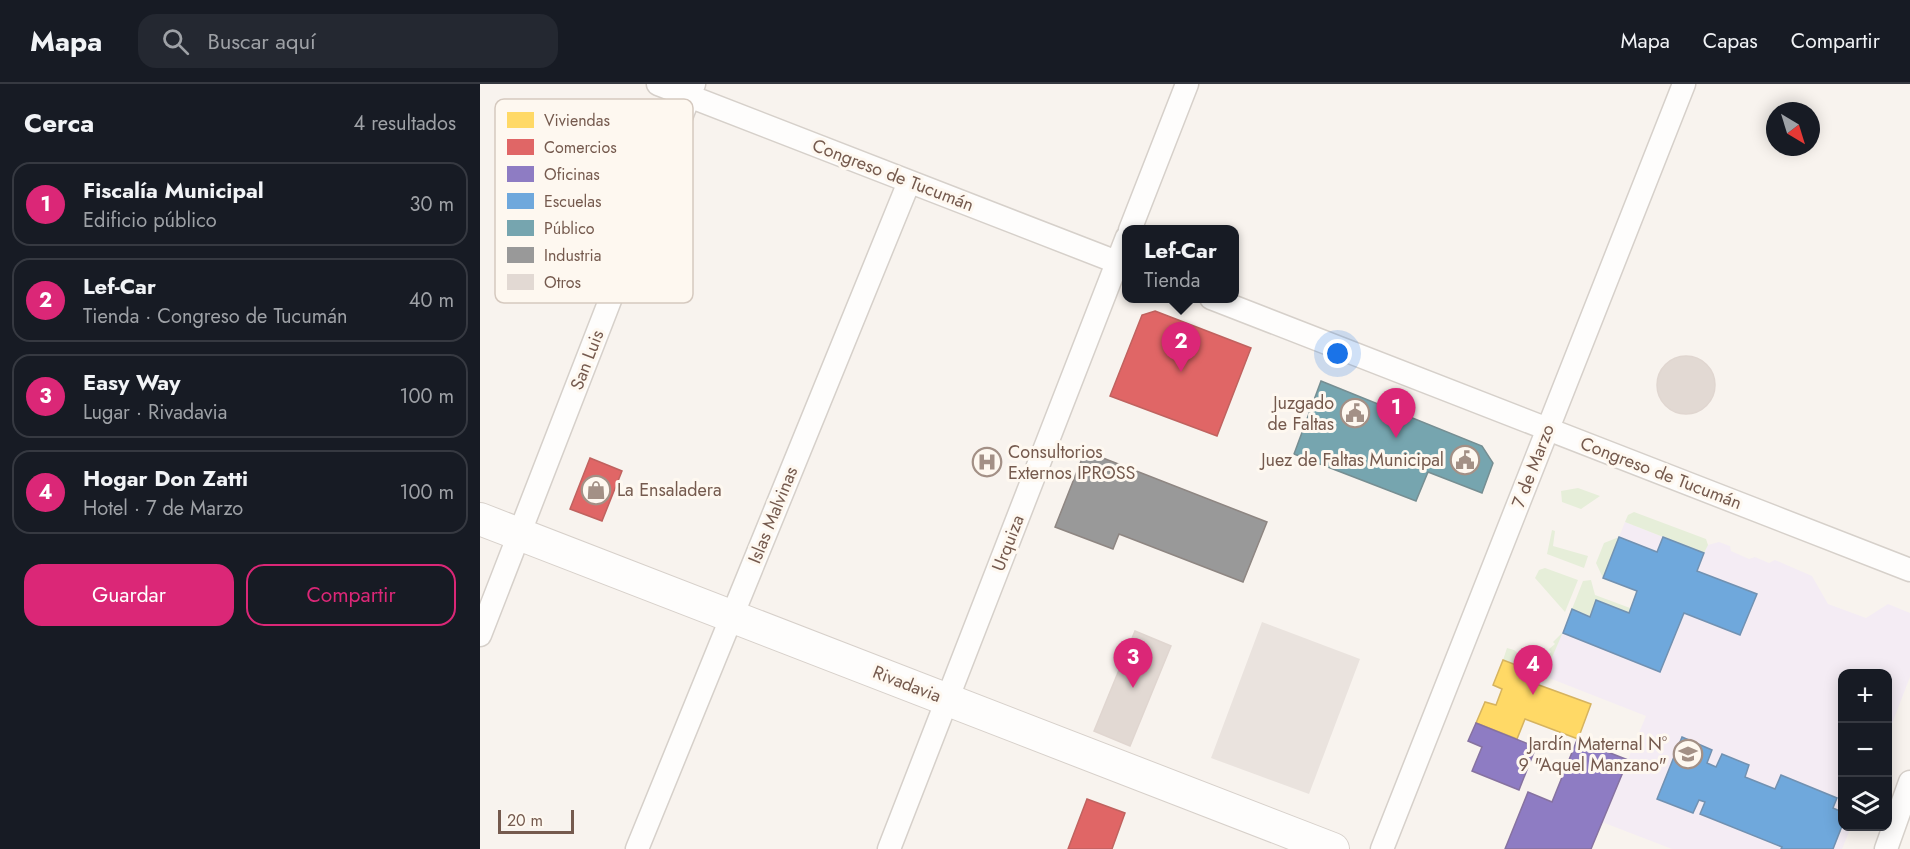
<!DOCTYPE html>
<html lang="es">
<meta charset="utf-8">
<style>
:root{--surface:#171b24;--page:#242831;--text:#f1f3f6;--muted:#9ea1a6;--line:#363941;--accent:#db2777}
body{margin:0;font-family:Jost,sans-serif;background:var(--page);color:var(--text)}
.controls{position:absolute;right:18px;bottom:18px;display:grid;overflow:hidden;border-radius:12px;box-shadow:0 3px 15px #0003}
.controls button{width:54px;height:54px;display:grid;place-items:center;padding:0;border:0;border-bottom:2px solid var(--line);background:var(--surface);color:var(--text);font:30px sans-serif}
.compass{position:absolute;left:1286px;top:18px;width:54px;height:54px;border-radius:50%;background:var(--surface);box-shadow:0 3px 15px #0003;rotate:142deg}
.scale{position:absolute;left:18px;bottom:15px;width:76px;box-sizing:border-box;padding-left:6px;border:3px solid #755a4e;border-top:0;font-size:16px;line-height:21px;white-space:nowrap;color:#755a4e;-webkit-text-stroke:4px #fef8f0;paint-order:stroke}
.you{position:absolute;left:858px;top:270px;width:21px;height:21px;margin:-15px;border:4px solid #fff;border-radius:50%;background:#1a73e8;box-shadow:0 0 0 9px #1a73e833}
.badge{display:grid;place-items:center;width:39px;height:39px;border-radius:50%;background:var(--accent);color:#fff;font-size:20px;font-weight:700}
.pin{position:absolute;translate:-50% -50px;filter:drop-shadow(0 2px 3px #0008)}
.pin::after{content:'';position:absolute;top:32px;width:21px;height:18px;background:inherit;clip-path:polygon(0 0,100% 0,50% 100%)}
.popup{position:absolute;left:642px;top:141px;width:117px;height:78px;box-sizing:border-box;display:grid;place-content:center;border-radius:12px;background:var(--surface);filter:drop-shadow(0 2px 4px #0005);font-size:20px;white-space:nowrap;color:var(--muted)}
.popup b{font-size:22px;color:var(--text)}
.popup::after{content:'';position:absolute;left:50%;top:100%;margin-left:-12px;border:12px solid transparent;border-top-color:var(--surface)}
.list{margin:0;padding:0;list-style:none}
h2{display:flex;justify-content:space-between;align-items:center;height:78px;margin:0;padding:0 24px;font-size:26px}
h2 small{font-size:20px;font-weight:400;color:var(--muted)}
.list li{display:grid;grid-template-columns:39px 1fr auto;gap:18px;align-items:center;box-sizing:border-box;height:84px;margin:0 12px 12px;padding:0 12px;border:2px solid var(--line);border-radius:18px}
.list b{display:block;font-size:22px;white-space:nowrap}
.list p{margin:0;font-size:20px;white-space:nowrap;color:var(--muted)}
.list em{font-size:20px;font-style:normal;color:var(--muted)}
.actions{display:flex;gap:12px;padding:18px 24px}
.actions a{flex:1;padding:14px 0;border:2px solid var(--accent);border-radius:18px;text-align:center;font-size:21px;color:var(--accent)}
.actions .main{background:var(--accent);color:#fff}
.icon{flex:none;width:33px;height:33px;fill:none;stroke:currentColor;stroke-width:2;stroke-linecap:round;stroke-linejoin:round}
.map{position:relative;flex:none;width:1430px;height:765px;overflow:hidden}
header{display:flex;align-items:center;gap:36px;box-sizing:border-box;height:84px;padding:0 30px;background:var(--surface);border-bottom:2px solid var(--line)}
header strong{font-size:28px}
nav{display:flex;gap:33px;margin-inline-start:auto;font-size:21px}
.search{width:420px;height:54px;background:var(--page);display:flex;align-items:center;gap:15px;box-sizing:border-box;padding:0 21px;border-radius:18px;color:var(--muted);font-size:22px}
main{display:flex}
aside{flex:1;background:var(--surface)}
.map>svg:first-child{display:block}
.industrial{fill:#eae3de}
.education{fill:#f4ecf4}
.green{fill:#e6eed9}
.homes{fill:#ffd966;stroke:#d6b35f;stroke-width:1.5}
.shops{fill:#e06666;stroke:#c0625f;stroke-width:1.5}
.offices{fill:#8e7cc3;stroke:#8672a0;stroke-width:1.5}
.schools{fill:#6fa8dc;stroke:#7191b1;stroke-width:1.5}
.public{fill:#76a5af;stroke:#768e92;stroke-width:1.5}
.industry{fill:#999;stroke:#8e8682;stroke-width:1.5}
.building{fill:#e2d9d3;stroke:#e0d6d0;stroke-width:1.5}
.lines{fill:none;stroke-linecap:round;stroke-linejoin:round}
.street-casing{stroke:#d6d0ca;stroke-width:25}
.secondary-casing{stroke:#d7d0ca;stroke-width:34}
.street{stroke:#fefdfc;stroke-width:22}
.secondary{stroke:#fefdfc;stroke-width:32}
.labels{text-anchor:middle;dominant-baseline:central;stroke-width:6;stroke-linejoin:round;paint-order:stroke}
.street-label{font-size:18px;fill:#755a4e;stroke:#fef8f0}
.poi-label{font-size:18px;fill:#755a4e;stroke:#fef8f0;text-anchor:end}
.key{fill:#fef8f0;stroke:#d5c9bf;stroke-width:1.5}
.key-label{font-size:16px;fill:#755a4e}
</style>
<header>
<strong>Mapa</strong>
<div class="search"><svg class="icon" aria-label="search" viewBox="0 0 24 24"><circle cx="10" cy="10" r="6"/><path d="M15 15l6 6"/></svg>Buscar aquí</div>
<nav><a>Mapa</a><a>Capas</a><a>Compartir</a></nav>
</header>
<main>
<aside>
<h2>Cerca<small>4 resultados</small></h2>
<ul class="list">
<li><span class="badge">1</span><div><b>Fiscalía Municipal</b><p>Edificio público</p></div><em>30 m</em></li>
<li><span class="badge">2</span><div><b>Lef-Car</b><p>Tienda · Congreso de Tucumán</p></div><em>40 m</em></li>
<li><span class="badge">3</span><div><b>Easy Way</b><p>Lugar · Rivadavia</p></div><em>100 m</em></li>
<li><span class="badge">4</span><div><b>Hogar Don Zatti</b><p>Hotel · 7 de Marzo</p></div><em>100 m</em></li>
</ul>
<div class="actions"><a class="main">Guardar</a><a>Compartir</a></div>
</aside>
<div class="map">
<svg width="1430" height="765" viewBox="0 0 1430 765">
<rect width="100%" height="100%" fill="#f8f3ee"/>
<!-- industrial -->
<path class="industrial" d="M782 538 880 575 829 710 731 674Z"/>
<!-- education -->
<path class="education" d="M1145 438 1224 469 1228 461 1239 458 1250 462 1251 467 1269 475 1275 473 1289 479 1295 476 1332 492 1348 520 1386 534 1408 520 1430 529V593L1408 650V590H1362V742L1371 743 1362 765H1192L1122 738 1166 632 1064 592 1092 525 1116 516 1149 529 1157 507 1123 494Z"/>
<!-- green -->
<path class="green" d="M1098 404 1120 412 1101 425 1082 418 1081 407Z
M1154 428 1226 455 1228 461 1224 469 1145 438 1148 431Z
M1072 446 1075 447 1073 462 1108 472 1104 484 1067 470Z
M1139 453 1123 494 1116 479 1124 459Z
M1065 484 1098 496 1085 528 1055 494 1059 486Z
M1111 496 1115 511 1150 524 1149 529 1117 516 1110 533 1092 525 1103 497Z
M1083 548 1064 592 1023 576 1027 564 1034 566 1059 587 1068 575 1066 573 1071 568 1069 565 1075 560 1073 558Z"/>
<!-- homes -->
<path class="homes" d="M1023 576 1052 587 1048 597 1111 620 1098 655 1045 635 1037 655 996 639 1005 618 1016 621 1022 605 1013 601Z"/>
<!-- shops -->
<path class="shops" d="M675 227 771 264 737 352 630 312 662 231Z
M110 374 142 387 122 437 90 425Z
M607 715 645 729 632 765H588Z"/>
<!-- offices -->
<path class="offices" d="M996 639 1056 663 1039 706 992 687 1002 663 988 657Z
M1097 656 1148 676 1111 765H1025L1048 708 1072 718Z"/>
<!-- schools -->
<path class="schools" d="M1139 453 1177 468 1183 453 1224 469 1217 487 1277 510 1260 551 1204 529 1180 588 1083 549 1092 525 1110 533 1116 516 1149 529 1157 507 1123 494Z
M1202 653 1232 666 1227 679 1236 683 1242 670 1269 681 1265 693 1295 705 1301 691 1357 714 1353 724 1362 728V742L1353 765H1301L1302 763 1220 730 1225 718 1219 716 1213 729 1177 715Z"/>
<!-- public -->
<path class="public" d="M841 297 1002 362 1013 379 1002 409 948 388 936 417 814 370Z"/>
<!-- industry -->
<path class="industry" d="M605 367 787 438 763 498 639 450 633 465 575 443Z"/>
<!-- building -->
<path class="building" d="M1177 301a29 29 0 1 1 58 0a29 29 0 1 1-58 0Z
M655 547 691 562 650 662 614 647Z"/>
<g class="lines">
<!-- street casing -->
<g class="street-casing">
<path id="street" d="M178 0 647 182
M650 146 707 0
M731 214 1430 486
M0 551 214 0
M157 765 429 98
M409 765 647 153
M902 765 1204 0
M1406 765 1430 698"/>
</g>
<!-- secondary casing -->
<g class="secondary-casing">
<path id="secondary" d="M0 435 853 765"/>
</g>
<!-- street -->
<use href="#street" class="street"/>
<!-- secondary -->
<use href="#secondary" class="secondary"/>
</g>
<!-- icons -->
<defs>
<g id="civic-ring" transform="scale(1.5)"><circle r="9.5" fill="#fef8f0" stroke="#a39086" stroke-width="1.5"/><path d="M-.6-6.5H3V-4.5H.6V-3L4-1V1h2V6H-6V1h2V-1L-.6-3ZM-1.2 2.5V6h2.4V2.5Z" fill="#a39086"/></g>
<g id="hospital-ring" transform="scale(1.5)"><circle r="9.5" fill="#fef8f0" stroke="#a39086" stroke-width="1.5"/><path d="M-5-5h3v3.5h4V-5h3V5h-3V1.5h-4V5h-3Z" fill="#a39086"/></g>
<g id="shop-ring" transform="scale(1.5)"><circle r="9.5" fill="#fef8f0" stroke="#a39086" stroke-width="1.5"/><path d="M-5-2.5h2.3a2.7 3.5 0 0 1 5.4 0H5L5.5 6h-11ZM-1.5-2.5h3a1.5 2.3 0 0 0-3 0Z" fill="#a39086"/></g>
<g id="school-ring" transform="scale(1.5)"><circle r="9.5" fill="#fef8f0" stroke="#a39086" stroke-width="1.5"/><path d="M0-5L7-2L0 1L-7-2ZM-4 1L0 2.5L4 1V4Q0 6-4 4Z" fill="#a39086"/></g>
</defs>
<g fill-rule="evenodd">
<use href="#civic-ring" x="875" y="329"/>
<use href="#civic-ring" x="985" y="376"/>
<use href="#hospital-ring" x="507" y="378"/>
<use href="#shop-ring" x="116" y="406"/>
<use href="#school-ring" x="1208" y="670"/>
</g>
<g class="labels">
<!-- street labels -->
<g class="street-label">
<text transform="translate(413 91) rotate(21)">Congreso de Tucumán</text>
<text transform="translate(107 276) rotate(-69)">San Luis</text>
<text transform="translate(1053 382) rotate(-69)">7 de Marzo</text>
<text transform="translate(1181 389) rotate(21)">Congreso de Tucumán</text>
<text transform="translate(293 431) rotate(-68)">Islas Malvinas</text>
<text transform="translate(528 459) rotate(-69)">Urquiza</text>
<text transform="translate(427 600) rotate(21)">Rivadavia</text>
</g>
<!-- poi labels -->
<g class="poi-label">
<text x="854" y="319">Juzgado<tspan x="854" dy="21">de Faltas</tspan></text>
<text x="528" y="368" text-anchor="start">Consultorios<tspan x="528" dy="21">Externos IPROSS</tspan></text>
<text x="964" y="376">Juez de Faltas Municipal</text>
<text x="137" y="406" text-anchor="start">La Ensaladera</text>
<text x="1187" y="660">Jardín Maternal N°<tspan x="1187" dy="21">9 "Aquel Manzano"</tspan></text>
</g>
</g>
<!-- legend -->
<rect x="15" y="15" width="198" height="204" rx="9" class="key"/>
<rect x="27" y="28" width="27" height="16" fill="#ffd966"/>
<rect x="27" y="55" width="27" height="16" fill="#e06666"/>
<rect x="27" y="82" width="27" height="16" fill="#8e7cc3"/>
<rect x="27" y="109" width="27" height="16" fill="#6fa8dc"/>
<rect x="27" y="136" width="27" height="16" fill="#76a5af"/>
<rect x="27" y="163" width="27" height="16" fill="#999"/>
<rect x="27" y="190" width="27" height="16" fill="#e2d9d3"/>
<g class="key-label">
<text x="64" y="42">Viviendas</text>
<text x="64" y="69">Comercios</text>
<text x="64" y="96">Oficinas</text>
<text x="64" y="123">Escuelas</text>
<text x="64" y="150">Público</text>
<text x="64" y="177">Industria</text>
<text x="64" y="204">Otros</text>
</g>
</svg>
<div class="controls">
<button>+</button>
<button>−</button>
<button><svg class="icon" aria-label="layers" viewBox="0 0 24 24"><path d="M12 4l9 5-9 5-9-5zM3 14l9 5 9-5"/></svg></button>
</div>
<svg class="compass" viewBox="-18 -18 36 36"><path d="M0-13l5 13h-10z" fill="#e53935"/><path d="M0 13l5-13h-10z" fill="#9ea1a6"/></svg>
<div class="scale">20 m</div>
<div class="you"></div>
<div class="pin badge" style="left:916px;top:354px">1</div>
<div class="pin badge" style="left:701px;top:288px">2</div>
<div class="popup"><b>Lef-Car</b>Tienda</div>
<div class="pin badge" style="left:653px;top:604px">3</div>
<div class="pin badge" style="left:1053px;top:611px">4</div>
</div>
</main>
